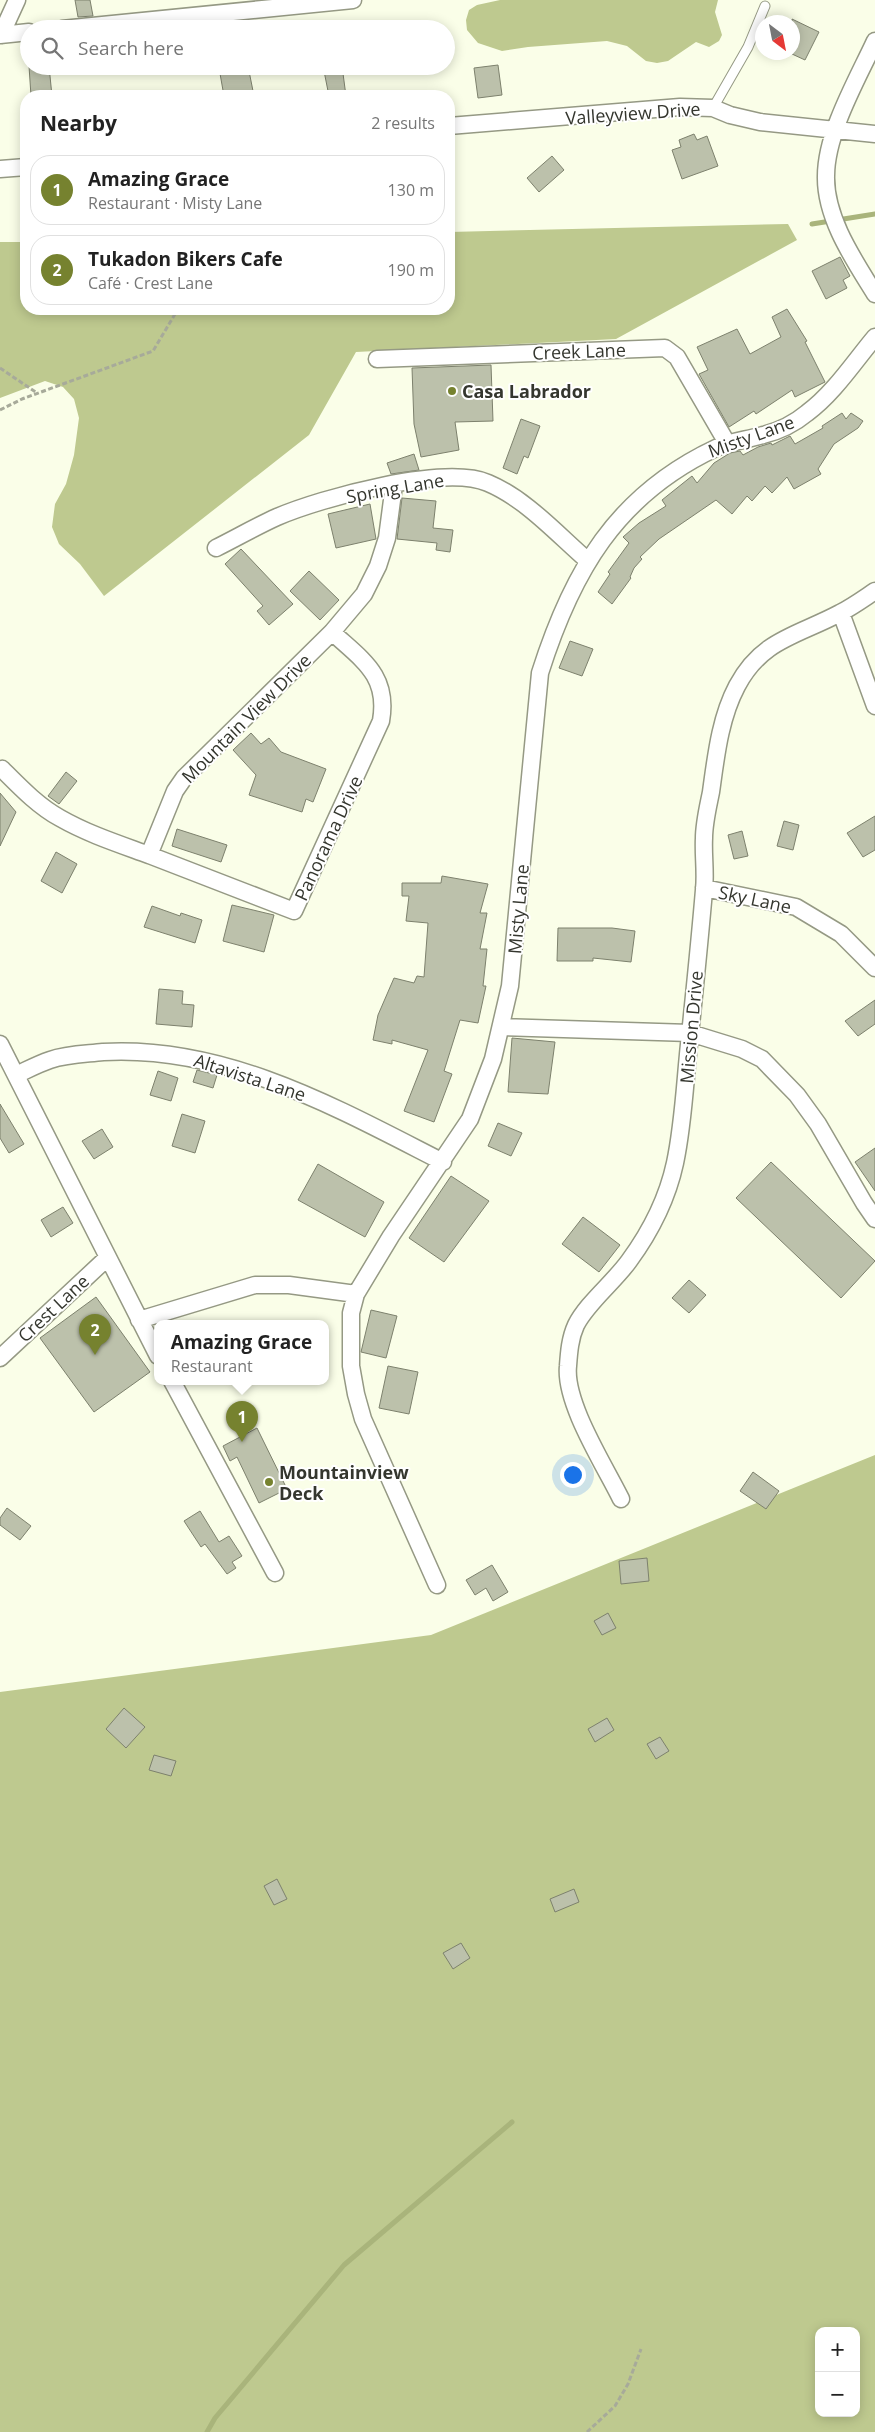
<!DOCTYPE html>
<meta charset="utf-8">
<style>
:root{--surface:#fff;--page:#f2f2f2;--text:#222;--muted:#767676;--line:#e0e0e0;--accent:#76822f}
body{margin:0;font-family:"Open Sans",sans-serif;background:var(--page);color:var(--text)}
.controls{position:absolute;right:15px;bottom:15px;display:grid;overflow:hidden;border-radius:10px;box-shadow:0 2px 12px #0003}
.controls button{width:45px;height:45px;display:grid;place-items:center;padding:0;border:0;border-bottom:1px solid var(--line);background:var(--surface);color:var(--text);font:25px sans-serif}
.compass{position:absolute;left:755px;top:15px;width:45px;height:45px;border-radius:50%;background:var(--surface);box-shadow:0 2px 12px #0003;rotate:148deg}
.you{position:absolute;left:572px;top:1474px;width:18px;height:18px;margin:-12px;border:4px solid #fff;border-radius:50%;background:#1a73e8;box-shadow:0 0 0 8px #1a73e833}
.badge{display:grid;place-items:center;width:32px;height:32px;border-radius:50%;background:var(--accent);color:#fff;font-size:16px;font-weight:700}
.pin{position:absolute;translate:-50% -41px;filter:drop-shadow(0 1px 2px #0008)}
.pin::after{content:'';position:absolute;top:26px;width:18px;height:15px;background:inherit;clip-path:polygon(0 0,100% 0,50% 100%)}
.popup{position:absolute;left:154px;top:1320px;width:175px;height:65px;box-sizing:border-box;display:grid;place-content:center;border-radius:10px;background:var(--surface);filter:drop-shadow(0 1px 4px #0005);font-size:16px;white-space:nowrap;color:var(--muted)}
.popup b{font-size:19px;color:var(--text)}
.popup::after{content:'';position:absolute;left:50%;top:100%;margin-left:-10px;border:10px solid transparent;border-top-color:var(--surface)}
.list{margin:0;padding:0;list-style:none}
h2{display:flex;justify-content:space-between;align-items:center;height:65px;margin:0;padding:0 20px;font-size:21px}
h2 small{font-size:16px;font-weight:400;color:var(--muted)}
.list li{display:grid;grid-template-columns:32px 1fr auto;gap:15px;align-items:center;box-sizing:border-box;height:70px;margin:0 10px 10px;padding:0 10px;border:1px solid var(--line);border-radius:20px}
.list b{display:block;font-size:19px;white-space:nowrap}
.list p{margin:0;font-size:16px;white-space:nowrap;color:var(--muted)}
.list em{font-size:16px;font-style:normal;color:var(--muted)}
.icon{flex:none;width:28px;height:28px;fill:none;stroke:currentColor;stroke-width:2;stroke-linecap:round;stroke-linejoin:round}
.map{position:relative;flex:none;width:875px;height:2432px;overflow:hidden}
.search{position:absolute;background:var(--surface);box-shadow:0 2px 12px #0003;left:20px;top:20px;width:435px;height:55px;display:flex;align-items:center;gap:12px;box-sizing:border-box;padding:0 18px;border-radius:28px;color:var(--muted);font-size:19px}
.panel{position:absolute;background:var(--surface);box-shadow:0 2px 12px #0003;left:20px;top:90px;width:435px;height:225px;border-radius:20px}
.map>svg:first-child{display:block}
.forest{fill:#bec98f;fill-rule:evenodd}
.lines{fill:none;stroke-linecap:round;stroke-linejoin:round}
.stream{stroke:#a9b47b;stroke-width:5}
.building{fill:#bcc1ab;stroke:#7d816d}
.lane-casing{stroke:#959984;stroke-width:11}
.street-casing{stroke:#959984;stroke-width:19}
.path{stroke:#a7aa9a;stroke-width:3;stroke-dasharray:5 2.5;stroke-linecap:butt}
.lane{stroke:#fff;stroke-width:9}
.street{stroke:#fff;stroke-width:16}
.poi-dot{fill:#76822f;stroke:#fff;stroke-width:2}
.labels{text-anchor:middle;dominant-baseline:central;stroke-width:4;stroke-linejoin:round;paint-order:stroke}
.street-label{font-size:18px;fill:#34362e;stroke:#fff}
.poi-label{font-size:18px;font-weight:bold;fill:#34362e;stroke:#fff;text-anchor:start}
</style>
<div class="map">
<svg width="875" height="2432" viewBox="0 0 875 2432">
<rect width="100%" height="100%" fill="#fafee8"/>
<!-- forest -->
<path class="forest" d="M500 0H718L715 12 722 35 719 41 709 47 696 42 668 61 657 63 646 61 627 46 607 41 528 47 502 51 478 43 467 30 466 20 469 10 477 5Z
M788 224 797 240 616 339 356 352 309 435 104 596 80 564 59 544 52 527 55 504 66 484 74 455 79 418 74 399 63 387 45 381 0 398V242H26V309H449V232Z
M875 1455V2432H0V1692L431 1635ZM819 2331H856V2413H819Z"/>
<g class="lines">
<!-- stream -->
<path class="stream" d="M812 224 875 214
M207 2432 215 2418 344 2265 512 2122"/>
</g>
<!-- building -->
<path class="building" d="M75 0H90L93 16 78 17Z
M792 19 819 32 805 60 792 54Z
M498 65 502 95 478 98 474 68Z
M29 66H49L52 96H31Z
M230 66H248L254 96H224L219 68Z
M323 66H342L346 96H329Z
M694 134 697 140 707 136 718 166 682 179 672 150 681 147 679 140Z
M552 156 564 170 539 192 527 178Z
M840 257 850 276 843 280 847 288 826 299 812 271Z
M787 309 807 341 805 342 825 382 795 397 792 390 756 414 754 411 729 427 699 374 708 370 697 347 737 329 750 354 781 337 772 317Z
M491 365 493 421 455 422 459 450 421 457 414 424 412 368Z
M842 413 846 419 851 413 863 421 858 428 834 444 818 469 821 474 794 489 787 477 772 493 765 486 752 501 747 496 732 514 716 500 659 539 640 557 642 559 634 568 630 577 631 578 612 604 598 592 610 574 608 572 629 543 623 537 639 523 666 506 662 500 692 476 697 483 714 463 730 453 740 451 743 455 758 447 771 443 772 445 790 436 795 444 823 428 822 426Z
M521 419 540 426 528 458 524 456 517 474 503 468Z
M414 454 419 470 391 474 387 463Z
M402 498 436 501 433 528 453 530 450 552 436 550 437 543 397 539Z
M370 504 376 539 336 548 328 514Z
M241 549 293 604 269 625 257 611 263 606 225 564Z
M309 571 339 600 320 620 290 591Z
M570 641 593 649 582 676 559 668Z
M251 733 261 744 269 738 281 752 326 769 313 802 306 799 302 812 249 795 256 775 233 750Z
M66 772 77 781 59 804 48 796Z
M0 793 16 812 0 846Z
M875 816V850L863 857 847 833Z
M784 821 799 825 793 850 777 846Z
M177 829 227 845 221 862 172 846Z
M742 831 748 856 734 859 728 835Z
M56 852 77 864 62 893 41 881Z
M442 876 488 884 480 913H487L480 949H487L483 986H486L478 1023 460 1020 444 1071 452 1074 434 1122 404 1111 428 1050 392 1040V1044L373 1040 378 1015 394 978 414 983 417 976 424 977 428 923 406 921 409 896H402V883H441Z
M232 905 274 915 264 952 223 941Z
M152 906 180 916 181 913 202 920 195 943 144 927Z
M558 928H612L635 931 631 962 593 958V961H557Z
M159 989 183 991 182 1004 194 1005 192 1027 156 1024Z
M875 1000V1024L858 1036 845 1021Z
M512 1038 555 1042 548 1094 508 1092Z
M197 1070 217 1075 213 1088 193 1082Z
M158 1071 178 1078 171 1101 150 1095Z
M0 1104 24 1144 9 1153 0 1138Z
M182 1114 205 1121 195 1153 172 1146Z
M498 1123 522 1133 511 1156 488 1146Z
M102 1129 113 1147 94 1159 82 1141Z
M875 1148V1191L855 1162Z
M771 1162 875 1261 841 1298 736 1198Z
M318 1164 384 1202 365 1237 298 1200Z
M451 1176 489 1201 444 1262 409 1238Z
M63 1207 73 1223 51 1237 41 1220Z
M583 1217 620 1245 599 1272 562 1244Z
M689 1280 706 1295 689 1313 672 1298Z
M96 1297 150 1372 94 1412 40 1338Z
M371 1310 397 1316 386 1358 361 1352Z
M388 1366 418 1372 409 1414 379 1408Z
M257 1428 287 1489 259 1503 237 1457 230 1461 223 1446Z
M753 1472 779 1491 766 1509 740 1491Z
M7 1508 31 1526 20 1540 0 1525V1518Z
M200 1511 219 1542 229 1536 242 1556 232 1562 236 1568 227 1574 205 1544 201 1547 184 1521Z
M647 1558 649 1581 621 1584 619 1561Z
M492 1565 508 1592 493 1601 486 1588 475 1595 466 1580Z
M608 1613 616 1628 602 1635 594 1621Z
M124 1708 145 1727 126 1748 106 1729Z
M607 1718 614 1730 595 1742 588 1729Z
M660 1737 669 1751 656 1759 647 1744Z
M154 1755 176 1761 171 1776 149 1770Z
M277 1879 287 1899 274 1905 264 1886Z
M574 1889 579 1902 555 1912 550 1899Z
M461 1943 470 1958 453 1969 443 1953Z"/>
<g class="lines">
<!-- lane casing -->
<g class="lane-casing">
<path id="lane" d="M713 108 748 47 765 6"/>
</g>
<!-- street casing -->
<g class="street-casing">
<path id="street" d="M62 29 353 0
M0 35 29 32
M1 35 17 0
M875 41C857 80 826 133 826 176 825 218 854 260 875 294
M449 126 680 107 713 108 730 115 760 122 875 134
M0 169 26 167
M377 359 665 348 677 357 727 443
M216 548C236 538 257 526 277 517 321 498 445 464 488 483 526 499 557 534 587 560
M841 613 875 706
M0 770 2 769C20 787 38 806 60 818 88 834 119 844 149 855L175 791 184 778 332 632 364 594 378 566 387 538 394 485
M149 855 294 911 381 721C389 675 362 660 332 632
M704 888 796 907 841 934 875 968
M501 1027 690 1033 742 1049 762 1059 797 1095 818 1124 864 1203 875 1219
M0 1044 158 1356
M16 1075C27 1070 38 1064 50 1060 67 1054 86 1054 103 1052 226 1045 337 1108 443 1162
M139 1320 255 1285H289L356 1294
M0 1358 107 1258
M172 1381 275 1573
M621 1499C605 1466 564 1403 568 1366 569 1352 570 1338 576 1325 587 1303 614 1282 629 1261 651 1231 667 1200 675 1163 684 1121 685 1078 690 1035 695 986 700 938 704 890 706 873 703 855 704 838 704 823 708 807 711 792 716 756 720 718 737 686 762 639 797 636 840 613 852 607 863 599 875 591
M437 1585 363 1419 356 1394 351 1366V1313L356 1294 391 1236 470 1119 493 1059 510 986 540 673C572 572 616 495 716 448 731 441 747 440 763 435 779 431 795 423 807 413 834 393 854 362 875 337"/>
</g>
<!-- path -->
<path class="path" d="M0 368 37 393
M0 410 22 399 153 351 178 309
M587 2432 615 2406 628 2384 641 2349"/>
<!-- lane -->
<use href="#lane" class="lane"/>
<!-- street -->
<use href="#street" class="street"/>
</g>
<!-- markers -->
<g class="poi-dot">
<circle cx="452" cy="391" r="5"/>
<circle cx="269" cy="1482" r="5"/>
</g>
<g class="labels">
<!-- street labels -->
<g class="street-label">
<text transform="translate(633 113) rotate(-4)">Valleyview Drive</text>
<text transform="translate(579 351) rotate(-2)">Creek Lane</text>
<text transform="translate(751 436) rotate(-20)">Misty Lane</text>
<text transform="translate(395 488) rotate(-10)">Spring Lane</text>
<text transform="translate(246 718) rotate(-45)">Mountain View Drive</text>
<text transform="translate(328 838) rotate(-65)">Panorama Drive</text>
<text transform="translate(755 899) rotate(12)">Sky Lane</text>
<text transform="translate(518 909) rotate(-85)">Misty Lane</text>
<text transform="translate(691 1027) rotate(-85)">Mission Drive</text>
<text transform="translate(250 1077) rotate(18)">Altavista Lane</text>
<text transform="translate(53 1308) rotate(-43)">Crest Lane</text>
</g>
<!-- poi labels -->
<g class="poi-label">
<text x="462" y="391">Casa Labrador</text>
<text x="279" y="1472">Mountainview<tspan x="279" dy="21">Deck</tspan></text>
</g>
</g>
</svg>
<div class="controls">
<button>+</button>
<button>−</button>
</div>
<svg class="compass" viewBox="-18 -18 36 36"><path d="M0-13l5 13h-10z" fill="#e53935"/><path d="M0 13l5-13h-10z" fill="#767676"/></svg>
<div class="you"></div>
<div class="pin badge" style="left:242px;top:1442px">1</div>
<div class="popup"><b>Amazing Grace</b>Restaurant</div>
<div class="pin badge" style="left:95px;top:1355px">2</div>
<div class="search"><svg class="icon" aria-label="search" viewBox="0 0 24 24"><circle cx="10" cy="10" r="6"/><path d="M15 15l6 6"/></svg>Search here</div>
<section class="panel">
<h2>Nearby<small>2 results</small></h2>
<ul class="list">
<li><span class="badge">1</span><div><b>Amazing Grace</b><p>Restaurant · Misty Lane</p></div><em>130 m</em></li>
<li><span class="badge">2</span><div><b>Tukadon Bikers Cafe</b><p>Café · Crest Lane</p></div><em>190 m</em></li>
</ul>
</section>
</div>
